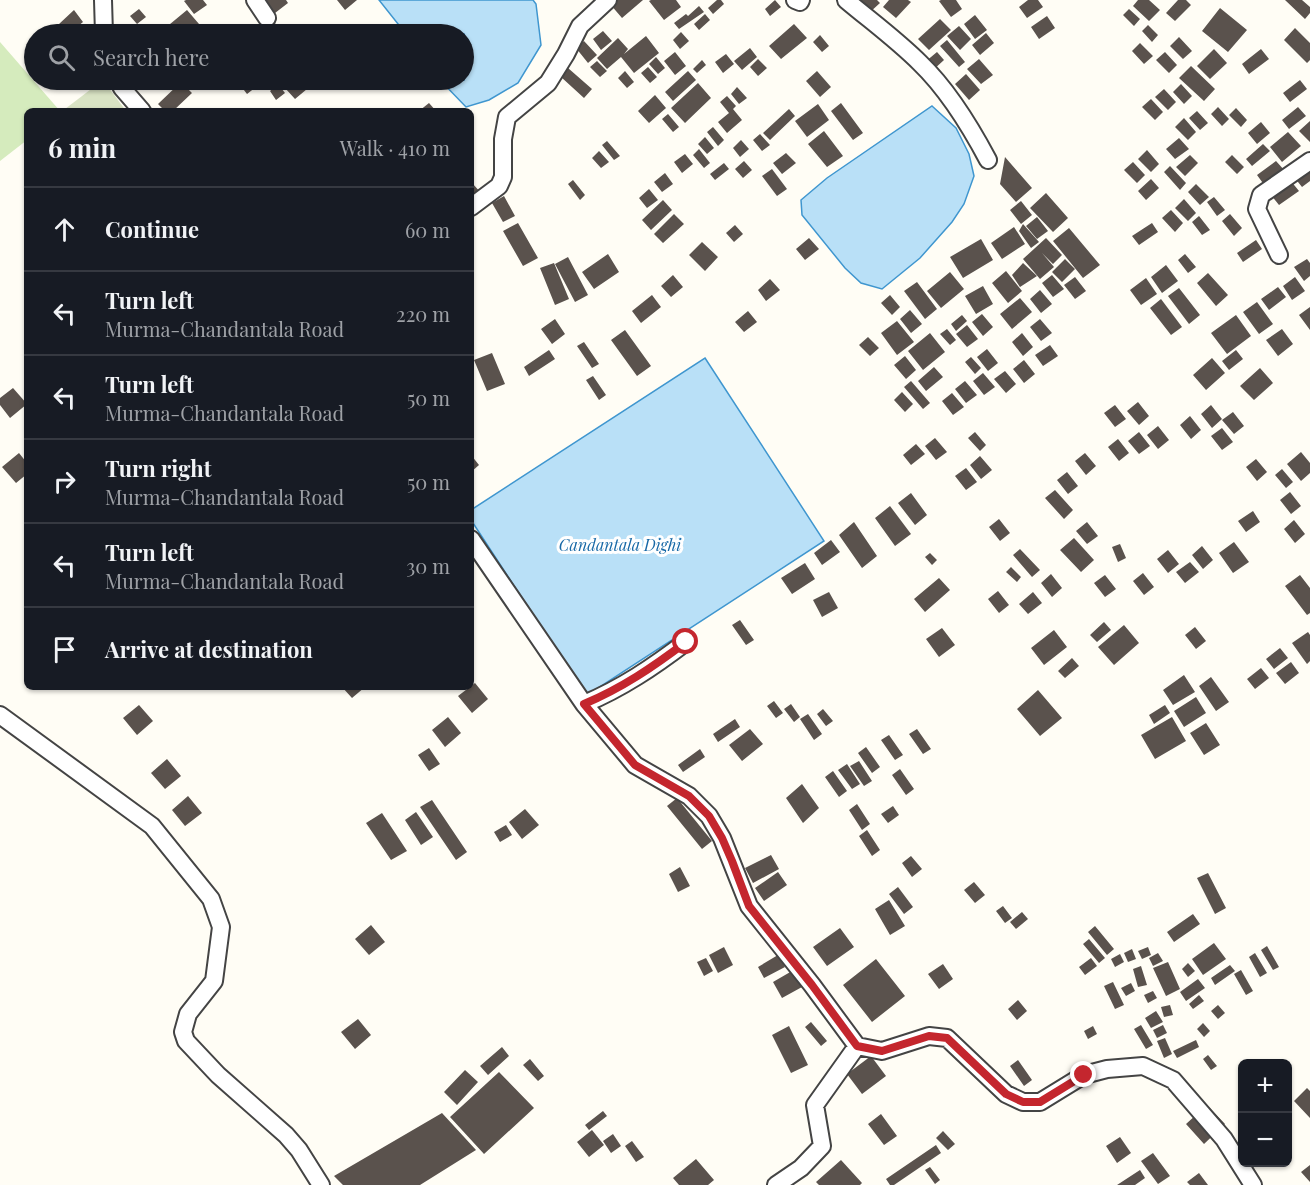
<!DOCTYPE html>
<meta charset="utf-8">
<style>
:root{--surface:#171b24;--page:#20242c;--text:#f1f3f6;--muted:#9ea1a6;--line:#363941}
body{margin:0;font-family:"Playfair Display",serif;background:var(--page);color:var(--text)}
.controls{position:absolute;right:18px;bottom:18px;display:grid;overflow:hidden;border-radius:9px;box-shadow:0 2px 4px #0004}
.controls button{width:54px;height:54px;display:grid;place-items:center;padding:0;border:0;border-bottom:2px solid var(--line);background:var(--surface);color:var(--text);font:30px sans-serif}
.stop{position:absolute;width:18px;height:18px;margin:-14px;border:4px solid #c4262e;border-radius:50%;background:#fff}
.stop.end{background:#c4262e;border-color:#fff;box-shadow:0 2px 6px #0008}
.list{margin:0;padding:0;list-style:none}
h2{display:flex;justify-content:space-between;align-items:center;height:78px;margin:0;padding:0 24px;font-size:26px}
h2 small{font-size:20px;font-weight:400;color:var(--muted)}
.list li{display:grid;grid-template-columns:39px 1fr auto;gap:18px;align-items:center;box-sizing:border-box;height:84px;padding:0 24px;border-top:2px solid var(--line)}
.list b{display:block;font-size:22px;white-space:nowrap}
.list p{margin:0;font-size:20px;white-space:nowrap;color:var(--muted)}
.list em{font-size:20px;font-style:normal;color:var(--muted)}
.icon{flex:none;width:33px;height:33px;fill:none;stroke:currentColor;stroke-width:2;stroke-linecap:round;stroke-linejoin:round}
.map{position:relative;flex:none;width:1310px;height:1185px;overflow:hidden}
.search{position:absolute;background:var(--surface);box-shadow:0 2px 4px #0004;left:24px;top:24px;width:450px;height:66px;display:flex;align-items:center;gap:15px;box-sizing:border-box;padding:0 21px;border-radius:33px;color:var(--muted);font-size:22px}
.panel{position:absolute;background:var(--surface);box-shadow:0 2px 4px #0004;left:24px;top:108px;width:450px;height:582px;border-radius:9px}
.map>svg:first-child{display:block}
.green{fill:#d5ebbd}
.cemetery{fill:#d9e3c4}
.water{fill:#b9e0f7;stroke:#3f96cf;stroke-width:1.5}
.building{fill:#5a524d}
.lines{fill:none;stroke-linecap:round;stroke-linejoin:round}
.minor-casing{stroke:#444;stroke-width:20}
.minor{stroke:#fff;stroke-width:16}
.route{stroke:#c4262e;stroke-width:8}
.labels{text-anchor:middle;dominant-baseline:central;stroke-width:6;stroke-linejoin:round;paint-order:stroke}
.water-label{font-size:16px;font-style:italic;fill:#1768a6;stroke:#fff}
</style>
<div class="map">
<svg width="1310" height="1185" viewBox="0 0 1310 1185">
<rect width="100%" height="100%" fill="#fffdf5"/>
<!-- green -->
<path class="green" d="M0 42 60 111H27V140L0 161Z"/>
<!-- cemetery -->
<path class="cemetery" d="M103 80 126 111H66L65 109Z"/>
<!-- water -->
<path class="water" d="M379 0H533L536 4 541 45 518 83 489 100 466 107 440 80H464V34H406Z
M932 106 956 128 969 154 974 176 964 204 952 222 920 258 882 289 861 283 845 268 802 215 801 200 827 178Z
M705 358 824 541 586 696 471 520V510Z"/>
<!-- building -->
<path class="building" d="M186 0H203L207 5 194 14 184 1Z
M267 0H286L288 3 275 13 266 1Z
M337 0H357L345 10Z
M614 0H643L622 18 610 4Z
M651 0H676L681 7 664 20 649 1Z
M717 0H721L724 4 713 14 708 8Z
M775 0 781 7 770 16 765 9Z
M859 0H877L880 3 869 13 858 1Z
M889 0H908L911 2 896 18 883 7Z
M941 0H956L962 9 951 17 939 1Z
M1028 0H1038L1043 7 1027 18 1019 7Z
M1138 0H1149L1160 10 1149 21 1133 6Z
M1178 0H1186L1191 5 1175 21 1166 13Z
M1285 0H1302L1310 7V13L1305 19Z
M699 6 704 12 679 29 674 23 686 14 688 16Z
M1220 8 1247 30 1228 52 1202 31Z
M139 9 146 17 137 24 130 16Z
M1129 9 1140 19 1134 26 1123 15Z
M74 10 83 22 68 34 59 24Z
M187 10 199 24 187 34H158Z
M705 14 710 20 699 30 694 24Z
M975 15 987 30 975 39 964 24Z
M1047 16 1055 28 1039 39 1031 27Z
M940 19 951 30 929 50 918 39Z
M794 24 807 38 781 59 769 46Z
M1148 25 1158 35 1152 42 1142 31Z
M959 26 971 39 960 50 947 36Z
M1295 28 1310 43V60L1307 63 1284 40Z
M603 31 612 41 601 50 593 39Z
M681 32 689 41 680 49 673 40Z
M986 33 994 43 980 55 972 45Z
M820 35 829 46 822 52 813 42Z
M646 36 659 53 634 73 621 57 607 69 597 58 618 38 628 49 624 54Z
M1179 37 1192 51 1183 59 1170 46Z
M947 40 965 62 959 67 940 46Z
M34 41V57L27 48Z
M584 41 597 55 588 63 576 48Z
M1140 43 1153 56 1144 64 1132 51Z
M750 48 757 57 742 70 734 61Z
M1214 49 1227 63 1210 79 1197 66Z
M1261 49 1269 59 1249 74 1242 64Z
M675 52 686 66 675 75 664 61Z
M937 52 944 60 932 71 925 62Z
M1165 52 1177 65 1169 73 1156 60Z
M726 54 734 64 723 73 715 62Z
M656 57 665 68 658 74 649 64Z
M758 59 767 68 758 76 750 67Z
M979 59 993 75 981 84 967 69Z
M702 60 706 65 697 73 693 69Z
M597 61 607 71 600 77 590 67Z
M1191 66 1215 89 1204 101 1179 78Z
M648 67 657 77 650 83 641 73Z
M568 68 592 89 584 98 561 77Z
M625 71 634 82 627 88 618 78Z
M688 71 696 80 673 101 665 92Z
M817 71 831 87 820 97 806 81Z
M966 74 980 90 969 100 955 84Z
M240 80H256L260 84 247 94 237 81Z
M261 80H276L277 81 268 88Z
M295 80H299L307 89 295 99 285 88Z
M1300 80 1307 89 1290 102 1283 93Z
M181 82 192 93 173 111H165L158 104Z
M698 83 711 98 685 123 671 108Z
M278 84 285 93 276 100 270 91Z
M1181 84 1192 96 1184 104 1173 92Z
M737 87 747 98 739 104 731 94Z
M1164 89 1176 102 1168 110 1155 97Z
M655 95 666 108 649 123 638 111Z
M727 96 736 106 733 109 742 120 727 133 718 122 729 113 720 102Z
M1151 99 1163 112 1155 120 1142 107Z
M429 103 436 111H419Z
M841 103 863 133 853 140 831 111Z
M818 104 829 120 807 137 795 121Z
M1218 107 1229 119 1222 126 1211 114Z
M1298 107 1306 116 1289 129 1282 120Z
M1236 108 1247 120 1241 127 1229 115Z
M789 109 795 116 770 140 763 133Z
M1197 111 1208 123 1200 130 1189 118Z
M668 114 679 127 673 132 662 119Z
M1184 118 1196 132 1188 140 1175 127Z
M1310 121V142L1299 131Z
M1261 122 1270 133 1257 144 1248 133Z
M713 127 724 140 718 146 707 132Z
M824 131 843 156 827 167 808 144Z
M1288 132 1301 146 1282 162 1270 147Z
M760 134 770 145 762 151 753 140Z
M705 137 714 148 707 154 698 144Z
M1179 138 1189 149 1175 159 1166 149Z
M741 140 749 149 740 157 733 148Z
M607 141 620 156 614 160 602 145Z
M1263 144 1270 151 1252 166 1246 159Z
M699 149 710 163 704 168 693 155Z
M1147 150 1159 164 1151 172 1138 159Z
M599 151 609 162 601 168 592 158Z
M786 153 796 163 782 174 773 163Z
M685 154 693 164 682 173 674 162Z
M1190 155 1198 163 1185 176 1176 167Z
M1232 155 1244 167 1237 174 1225 162Z
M1005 157 1032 188 1016 202 1000 184Z
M744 161 752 170 743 178 735 169Z
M1276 161 1285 171 1265 186 1257 175Z
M1133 162 1145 175 1137 183 1124 170Z
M724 163 729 169 715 180 710 174Z
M1310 165V181L1302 187 1294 177Z
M1170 166 1186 183 1180 190 1164 172Z
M772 169 787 189 777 196 762 176Z
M665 173 673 184 662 192 654 182Z
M1151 179 1159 188 1146 200 1138 191Z
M573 180 585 195 580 200 568 184Z
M1290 180 1299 191 1279 205 1271 195Z
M472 183 482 194 471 203V184Z
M1196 184 1209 197 1200 205 1188 192Z
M649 189 658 200 647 208 639 198Z
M1046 193 1068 218 1053 232 1030 208Z
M504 196 515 216 503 222 492 203Z
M1214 197 1225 210 1217 216 1207 202Z
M1184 199 1196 213 1188 221 1175 208Z
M663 200 672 210 651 230 642 220Z
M1021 201 1032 215 1021 224 1010 210Z
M1171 210 1183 223 1175 232 1162 218Z
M674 214 684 224 663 243 654 234Z
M1230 214 1242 228 1234 236 1222 221Z
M1199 216 1210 230 1202 235 1192 222Z
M1037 217 1048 231 1037 239 1026 226Z
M518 223 538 258 523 266 503 231Z
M1152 223 1158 232 1139 245 1132 236Z
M1023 224 1039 242 1031 248 1019 231Z
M735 225 743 234 734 242 726 233Z
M1014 227 1025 244 1002 259 991 243Z
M1069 228 1100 265 1083 278 1053 241Z
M809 238 819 249 805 260 796 249Z
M1046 238 1062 255 1053 264 1042 253 1054 267 1040 279 1023 259Z
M981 239 993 260 963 278 950 257Z
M1256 240 1262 249 1243 262 1237 253Z
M702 242 718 257 705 271 689 255Z
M608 254 619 272 594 289 582 272Z
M1185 254 1196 267 1188 273 1178 260Z
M568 257 588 295 575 302 555 264Z
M1065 259 1075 269 1062 282 1052 272Z
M1307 259 1310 263V276L1304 281 1294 267Z
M554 263 569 299 555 305 540 268Z
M1023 263 1037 276 1020 287 1012 275Z
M1166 265 1178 281 1162 293 1151 277Z
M1006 271 1022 291 1008 303 992 283Z
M950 272 964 289 941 308 927 291Z
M1208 273 1228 295 1216 306 1197 283Z
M673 275 683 287 671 297 661 286Z
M1052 275 1064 289 1053 297 1042 283Z
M1075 277 1086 291 1075 299 1064 285Z
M1295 277 1305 291 1292 300 1283 286Z
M1146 278 1157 294 1141 305 1130 290Z
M770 279 780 290 766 301 758 290Z
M917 282 937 309 925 319 904 291Z
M983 286 993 304 976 314 965 296Z
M1278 287 1286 297 1269 310 1261 299Z
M1179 288 1200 315 1189 324 1168 296Z
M1040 290 1052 304 1041 313 1030 299Z
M652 295 661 307 641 323 632 311Z
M890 295 900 307 892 315 881 303Z
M1020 298 1032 312 1012 329 1000 314Z
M1161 299 1182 327 1171 335 1150 308Z
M1257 302 1273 324 1259 334 1243 312Z
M1310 307V330L1299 315Z
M910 310 922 324 911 333 900 319Z
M748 311 757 322 744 332 735 322Z
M982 314 993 327 983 336 972 322Z
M962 315 967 321 956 331 951 324Z
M1236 315 1251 336 1227 354 1211 333Z
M555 319 565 334 552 344 541 329Z
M1040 319 1052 333 1041 341 1030 327Z
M897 321 914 342 897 355 881 333Z
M967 325 978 339 967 347 956 334Z
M947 329 956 340 950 345 940 334Z
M1282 329 1293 344 1278 356 1266 340Z
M625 330 651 366 637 376 611 340Z
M930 333 945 352 923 370 908 351Z
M1022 333 1033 347 1023 356 1012 342Z
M868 337 879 348 870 356 859 345Z
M584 342 599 364 592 368 577 346Z
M1050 345 1058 356 1043 366 1035 355Z
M987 349 998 363 988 371 977 357Z
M549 350 555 359 529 376 524 367Z
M1236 350 1243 359 1229 370 1222 361Z
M492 353 505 384 487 391 474 360Z
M905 356 916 370 906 379 894 365Z
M971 357 981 368 975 374 965 362Z
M1212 358 1225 373 1206 390 1193 375Z
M1024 360 1035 374 1024 383 1013 369Z
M934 367 943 377 926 391 918 381Z
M1260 368 1273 383 1254 400 1240 386Z
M1005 371 1016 384 1006 393 994 379Z
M983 373 995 387 984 395 973 381Z
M593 376 606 395 599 400 586 380Z
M911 381 930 403 923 409 904 387Z
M965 381 977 395 966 403 955 389Z
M13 388 27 404 10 418 0 405V398Z
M902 392 913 404 905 412 894 400Z
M952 393 964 407 953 415 942 401Z
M1138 402 1149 416 1139 425 1127 411Z
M1115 405 1126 419 1115 427 1104 413Z
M1211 405 1222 419 1212 428 1201 414Z
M1233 412 1244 426 1234 434 1222 420Z
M1190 416 1201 430 1191 439 1180 425Z
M1158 426 1169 440 1158 449 1147 435Z
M1222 428 1233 442 1222 450 1211 436Z
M975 432 986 445 980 451 968 438Z
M1139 432 1150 446 1139 454 1128 441Z
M935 438 947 452 936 460 925 446Z
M1118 439 1129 453 1119 461 1108 447Z
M916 444 925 454 911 465 903 455Z
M1301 452 1310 463V473L1301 481 1287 464Z
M19 453 27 463V474L16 483 2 467Z
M1085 453 1096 466 1086 475 1075 461Z
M471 455 479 465 471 472Z
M980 456 992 470 981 479 970 465Z
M1256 459 1267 472 1257 481 1246 467Z
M966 468 977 482 966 490 955 476Z
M1282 469 1293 482 1286 488 1275 475Z
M1067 472 1078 486 1068 494 1057 480Z
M1055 490 1073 510 1064 519 1045 498Z
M1290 492 1301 506 1291 514 1280 500Z
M911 493 927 515 915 525 898 503Z
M890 506 911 534 895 546 875 518Z
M1253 511 1260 522 1246 532 1238 521Z
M999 519 1010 533 1000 541 989 527Z
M1294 520 1305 534 1295 543 1284 529Z
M854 522 877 556 862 568 839 535Z
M1087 522 1098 536 1087 544 1076 531Z
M1074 538 1094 560 1081 572 1060 550Z
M831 540 840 552 822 565 814 553Z
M1234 542 1249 562 1233 573 1219 553Z
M1120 544 1126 558 1118 562 1112 547Z
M1202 546 1213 560 1203 569 1192 555Z
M1020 549 1040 570 1032 577 1013 555Z
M1168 550 1179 564 1168 573 1157 559Z
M930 553 937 560 932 565 925 557Z
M1190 562 1199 572 1185 583 1176 572Z
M805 563 815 579 792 594 781 578Z
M1011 567 1021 577 1017 582 1006 572Z
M1143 573 1154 587 1144 595 1133 581Z
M1051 574 1062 588 1052 597 1041 583Z
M1105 575 1116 589 1105 597 1094 583Z
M1300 575 1310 588V613L1307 615 1285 586Z
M939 578 950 590 925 612 914 599Z
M998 591 1009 605 999 613 988 599Z
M829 592 838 608 822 617 813 600Z
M1033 592 1042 603 1028 614 1019 604Z
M740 620 754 640 746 645 732 625Z
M1104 622 1111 630 1097 642 1090 635Z
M1124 625 1139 643 1114 665 1098 647Z
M1195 627 1206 641 1196 649 1185 635Z
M942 628 955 645 939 657 926 639Z
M1054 630 1067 647 1044 665 1031 648Z
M1308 632 1310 635V661L1307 664 1292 643Z
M1280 648 1288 658 1274 669 1266 659Z
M1072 658 1079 666 1065 678 1058 671Z
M1291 662 1299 673 1285 684 1276 673Z
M1261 668 1269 678 1255 689 1247 679Z
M1184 675 1195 692 1173 705 1163 690Z
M1211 677 1229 702 1216 711 1199 686Z
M475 683 488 699 472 713 458 696Z
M342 687H365L352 698Z
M1038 690 1062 718 1040 736 1017 709Z
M1196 697 1206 713 1184 727 1174 711Z
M774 701 783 713 776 718 767 706Z
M791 704 800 717 794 722 784 709Z
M139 705 153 721 137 735 123 718Z
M1165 705 1170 713 1154 724 1149 715Z
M823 709 833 721 826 726 817 714Z
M808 714 822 734 814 740 800 719Z
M448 717 461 733 445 747 432 730Z
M1172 717 1186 741 1155 759 1141 735Z
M735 719 740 727 718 742 713 734Z
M1206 723 1220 745 1204 755 1190 733Z
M750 729 763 744 742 761 729 745Z
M917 729 931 749 923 754 909 734Z
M889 735 903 755 895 760 881 740Z
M866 747 880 767 872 773 858 753Z
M429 748 440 764 429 771 418 755Z
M700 749 705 757 683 772 678 765Z
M167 759 181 776 165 789 151 773Z
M859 761 872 781 864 786 850 766Z
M847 764 860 784 852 789 838 770Z
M900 769 914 789 906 795 892 775Z
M833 771 847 791 839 797 825 777Z
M802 784 819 808 803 823 786 798Z
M188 796 202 813 185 826 172 810Z
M677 798 712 841 702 849 667 806Z
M432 800 467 852 456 860 420 807Z
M857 804 870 824 862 830 849 810Z
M893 806 899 815 888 823 881 814Z
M525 809 539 825 522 839 509 822Z
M416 812 433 837 421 845 405 820Z
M382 813 407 851 391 860 366 823Z
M506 825 512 835 500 842 494 832Z
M867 830 880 850 872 856 859 836Z
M771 855 779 869 753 883 745 868Z
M911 856 922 869 912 877 902 863Z
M680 867 690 886 678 892 669 874Z
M778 872 787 885 764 901 755 888Z
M1208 873 1226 908 1215 914 1197 878Z
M974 882 985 895 975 903 964 890Z
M898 887 913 907 904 914 889 894Z
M889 900 905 926 890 935 875 909Z
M1003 906 1012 918 1005 923 996 911Z
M1022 912 1028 919 1016 929 1010 922Z
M1193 914 1200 924 1174 942 1167 932Z
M371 925 385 942 369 955 355 939Z
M1095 926 1114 949 1107 955 1088 932Z
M840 928 854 947 827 966 813 947Z
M1089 939 1105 958 1099 963 1083 944Z
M1214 943 1226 959 1203 975 1192 959Z
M1267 946 1279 967 1273 970 1261 950Z
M724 947 733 965 718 973 709 955Z
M1148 947 1151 955 1142 959 1138 951Z
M1132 949 1136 959 1128 962 1124 953Z
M1158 953 1163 961 1153 966 1149 958Z
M1255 953 1267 973 1260 977 1249 957Z
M1120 954 1124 962 1115 967 1111 959Z
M778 955 785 967 764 978 758 967Z
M706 958 713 971 704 976 697 962Z
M1091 958 1097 966 1085 975 1079 967Z
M876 959 905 996 872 1022 843 985Z
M1168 962 1180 989 1166 996 1153 968Z
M1188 963 1195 971 1188 977 1182 969Z
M943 964 953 979 939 989 928 974Z
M1230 965 1235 971 1215 985 1211 978Z
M1141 966 1147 985 1138 987 1133 969Z
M1241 970 1253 991 1246 995 1234 974Z
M792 971 802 987 782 998 773 982Z
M1198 979 1205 988 1186 1001 1180 992Z
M1113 982 1124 1005 1115 1009 1104 986Z
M1131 983 1135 991 1126 996 1121 988Z
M1153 991 1157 998 1148 1003 1144 995Z
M1199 995 1204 1001 1193 1009 1189 1004Z
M1018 1000 1027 1011 1017 1020 1008 1009Z
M1170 1005 1173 1015 1164 1017 1161 1007Z
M1218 1005 1225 1013 1218 1019 1211 1011Z
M1156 1011 1163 1022 1151 1028 1145 1018Z
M358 1019 371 1035 355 1049 341 1032Z
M811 1022 827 1041 821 1046 805 1027Z
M1203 1023 1210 1031 1204 1037 1197 1029Z
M1141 1025 1153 1045 1146 1049 1134 1029Z
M1163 1025 1167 1033 1157 1038 1153 1030Z
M789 1026 808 1065 791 1073 772 1035Z
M1093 1026 1097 1034 1088 1039 1084 1031Z
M1165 1038 1172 1054 1164 1058 1157 1041Z
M1196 1040 1199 1047 1177 1058 1173 1051Z
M502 1047 509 1056 488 1075 480 1066Z
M1208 1055 1217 1066 1211 1070 1203 1059Z
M871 1056 886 1076 862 1094 847 1074Z
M530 1059 544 1076 538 1081 523 1065Z
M1018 1060 1032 1080 1024 1086 1010 1066Z
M465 1070 478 1082 457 1105 444 1092Z
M499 1072 534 1108 484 1154 450 1117Z
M1307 1088 1310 1091V1118L1294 1101Z
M1207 1105 1225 1124 1204 1144 1186 1124Z
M603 1111 607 1116 589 1130 585 1125Z
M442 1113 476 1150 420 1185H343L334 1176Z
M881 1114 897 1136 884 1145 868 1124Z
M592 1130 604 1145 589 1157 577 1142Z
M943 1131 955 1144 948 1150 936 1138Z
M613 1134 621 1146 611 1153 603 1141Z
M1120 1137 1131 1153 1117 1163 1106 1146Z
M632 1141 644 1157 636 1162 625 1146Z
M936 1145 941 1153 894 1185H890L886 1179Z
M1153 1153 1170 1176 1158 1184 1141 1161Z
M696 1159 714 1180 708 1185H679L673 1178Z
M841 1160 862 1183 860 1185H819L816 1182Z
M1310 1165V1182L1301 1172Z
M930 1167 940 1180 935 1184 925 1170Z
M1140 1170 1145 1178 1135 1185H1117Z
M1199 1173 1208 1185H1190L1187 1182Z"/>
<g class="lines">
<!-- minor casing -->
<g class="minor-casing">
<path id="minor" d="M103 0 104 34
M255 0 267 18
M795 0 800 2 801 0
M846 0C871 21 897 40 920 63 948 90 970 126 988 160
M118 80 122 88 142 111
M471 207 499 186 503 177V139L507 117 548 83 566 54 580 26 608 0
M1279 255 1257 209 1261 195 1310 161
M471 539 584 704 635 765 689 796 709 816 722 838 749 906 812 985 857 1046 882 1051 929 1036 947 1038 1006 1094 1023 1102H1040L1084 1075 1107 1069 1143 1066 1173 1080 1224 1139 1253 1185
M584 704C622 688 653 667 686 642
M0 715 152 826 211 899 221 927 214 981 188 1014 183 1032 186 1041 218 1075 286 1135 299 1150 321 1185
M776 1185 801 1168 822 1146 815 1105 857 1046"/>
</g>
<!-- minor -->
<use href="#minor" class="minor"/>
</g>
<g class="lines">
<!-- route -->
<path class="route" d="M686 642C653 667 622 688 584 704L635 765 689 796 709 816 722 838 732 861 749 906 812 985 857 1046 882 1051 929 1036 947 1038 1006 1094 1023 1102H1040L1084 1075"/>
</g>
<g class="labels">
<!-- water labels -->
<g class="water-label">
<text x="620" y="544">Candantala Dighi</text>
</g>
</g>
</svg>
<div class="controls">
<button>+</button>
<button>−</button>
</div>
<div class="stop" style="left:686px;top:642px"></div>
<div class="stop end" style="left:1084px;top:1075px"></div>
<div class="search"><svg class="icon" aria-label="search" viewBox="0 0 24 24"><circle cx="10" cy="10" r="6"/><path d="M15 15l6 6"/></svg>Search here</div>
<section class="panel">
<h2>6 min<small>Walk · 410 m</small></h2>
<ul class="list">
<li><svg class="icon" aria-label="ahead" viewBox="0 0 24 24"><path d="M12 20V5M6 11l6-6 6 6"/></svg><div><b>Continue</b></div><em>60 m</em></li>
<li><svg class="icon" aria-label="left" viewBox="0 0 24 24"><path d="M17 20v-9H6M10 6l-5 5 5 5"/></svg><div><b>Turn left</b><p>Murma-Chandantala Road</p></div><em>220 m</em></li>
<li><svg class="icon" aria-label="left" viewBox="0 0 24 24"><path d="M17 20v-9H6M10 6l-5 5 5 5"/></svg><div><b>Turn left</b><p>Murma-Chandantala Road</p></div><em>50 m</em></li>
<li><svg class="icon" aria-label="right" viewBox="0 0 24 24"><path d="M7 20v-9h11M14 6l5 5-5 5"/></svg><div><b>Turn right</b><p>Murma-Chandantala Road</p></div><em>50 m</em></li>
<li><svg class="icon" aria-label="left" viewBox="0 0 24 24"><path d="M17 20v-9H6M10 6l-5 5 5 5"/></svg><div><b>Turn left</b><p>Murma-Chandantala Road</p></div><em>30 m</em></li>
<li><svg class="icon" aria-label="arrive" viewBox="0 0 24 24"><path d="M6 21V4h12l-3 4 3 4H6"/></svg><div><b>Arrive at destination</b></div></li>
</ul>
</section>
</div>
